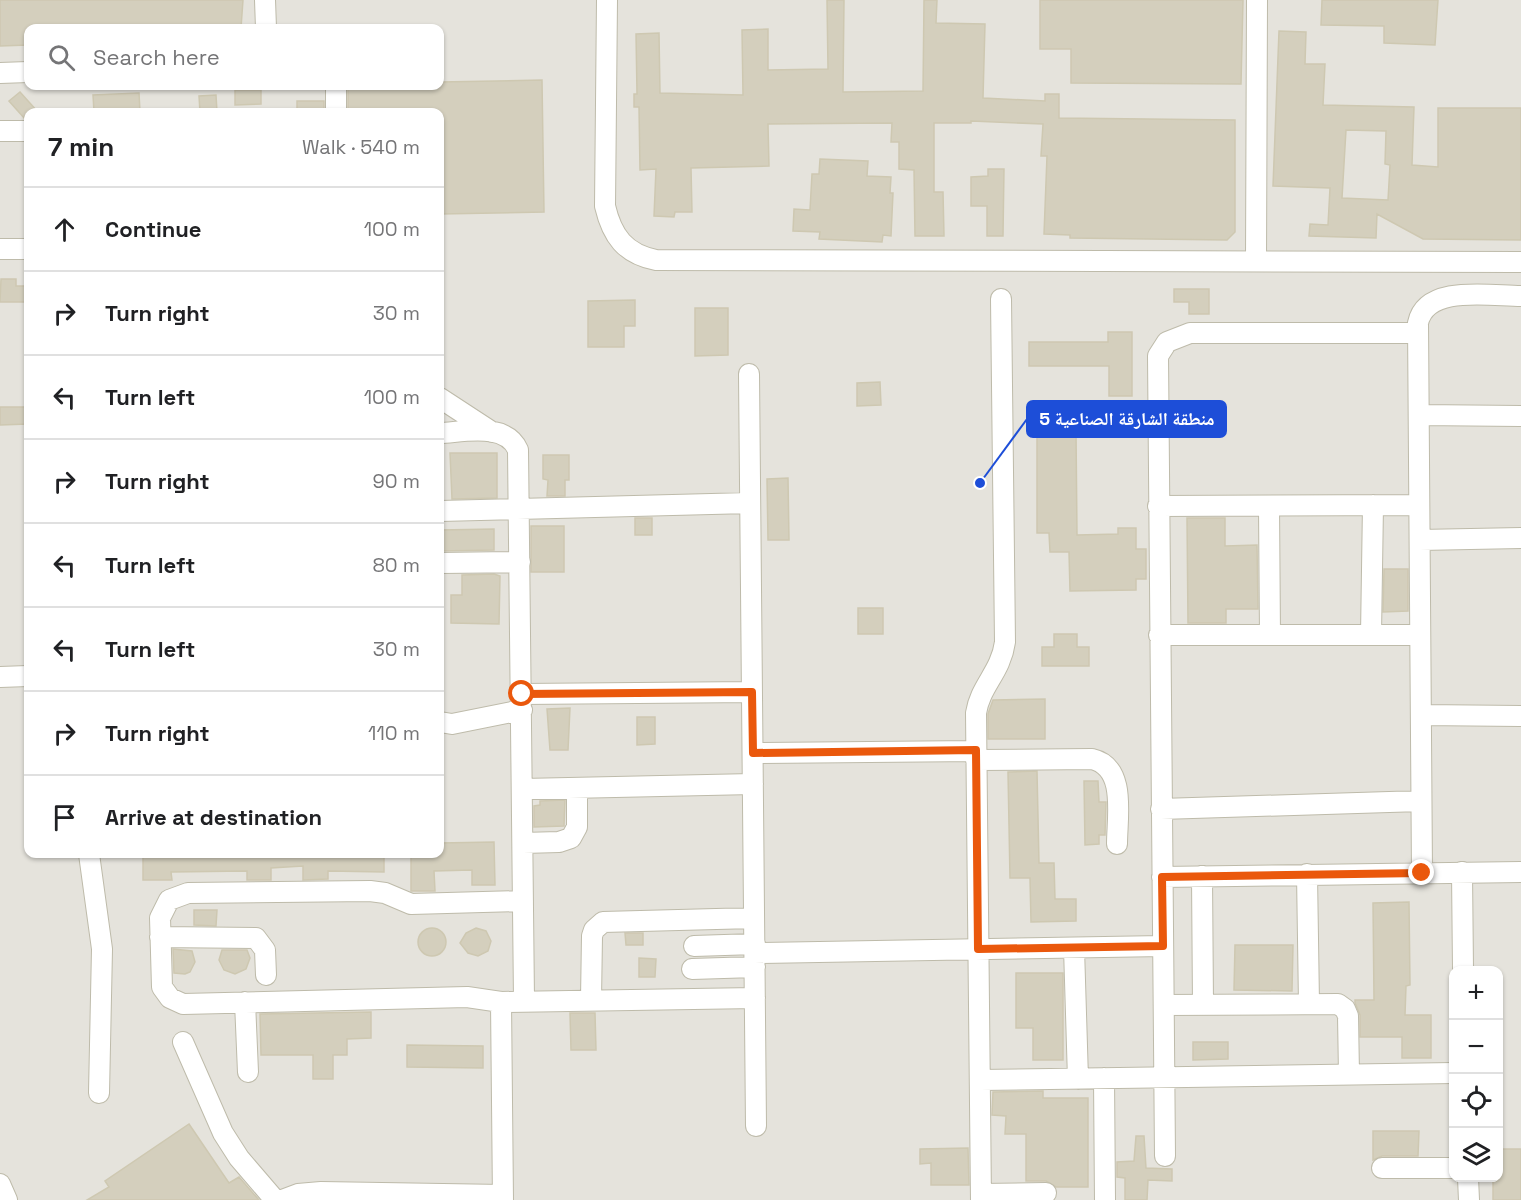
<!DOCTYPE html>
<meta charset="utf-8">
<style>
:root{--surface:#fff;--page:#f2f2f2;--text:#202124;--muted:#757577;--line:#e0e0e0}
body{margin:0;font-family:"Space Grotesk","Noto Naskh Arabic",sans-serif;background:var(--page);color:var(--text)}
.controls{position:absolute;right:18px;bottom:18px;display:grid;overflow:hidden;border-radius:12px;box-shadow:0 2px 4px #0004}
.controls button{width:54px;height:54px;display:grid;place-items:center;padding:0;border:0;border-bottom:2px solid var(--line);background:var(--surface);color:var(--text);font:30px sans-serif}
.stop{position:absolute;width:18px;height:18px;margin:-14px;border:4px solid #ea580c;border-radius:50%;background:#fff}
.stop.end{background:#ea580c;border-color:#fff;box-shadow:0 2px 6px #0008}
.list{margin:0;padding:0;list-style:none}
h2{display:flex;justify-content:space-between;align-items:center;height:78px;margin:0;padding:0 24px;font-size:26px}
h2 small{font-size:20px;font-weight:400;color:var(--muted)}
.list li{display:grid;grid-template-columns:39px 1fr auto;gap:18px;align-items:center;box-sizing:border-box;height:84px;padding:0 24px;border-top:2px solid var(--line)}
.list b{display:block;font-size:22px;white-space:nowrap}
.list em{font-size:20px;font-style:normal;color:var(--muted)}
.icon{flex:none;width:33px;height:33px;fill:none;stroke:currentColor;stroke-width:2;stroke-linecap:round;stroke-linejoin:round}
.map{position:relative;flex:none;width:1521px;height:1200px;overflow:hidden}
.search{position:absolute;background:var(--surface);box-shadow:0 2px 4px #0004;left:24px;top:24px;width:420px;height:66px;display:flex;align-items:center;gap:15px;box-sizing:border-box;padding:0 21px;border-radius:12px;color:var(--muted);font-size:22px}
.panel{position:absolute;background:var(--surface);box-shadow:0 2px 4px #0004;left:24px;top:108px;width:420px;height:750px;border-radius:12px}
.map>svg:first-child{display:block}
.industrial{fill:#e5e3dc;fill-rule:evenodd}
.building{fill:#d4cfbd;stroke:#cec8b1;stroke-width:1.5;fill-rule:evenodd}
.lines{fill:none;stroke-linecap:round;stroke-linejoin:round}
.minor-casing{stroke:#bebbaa;stroke-width:22}
.minor{stroke:#fff;stroke-width:20}
.route{stroke:#ea580c;stroke-width:8}
.leader{fill:none;stroke:#1d4ed8;stroke-width:2}
.callout-dot{fill:#1d4ed8;stroke:#fff;stroke-width:2}
.callout{fill:#1d4ed8;stroke:#1d4ed8;stroke-width:2}
.callout-label{font-size:18px;text-anchor:middle;font-weight:bold;fill:#fff}
</style>
<div class="map">
<svg width="1521" height="1200" viewBox="0 0 1521 1200">
<rect width="100%" height="100%" fill="#f3f1e7"/>
<!-- industrial -->
<path class="industrial" d="M0 0H1521V1200H0ZM28 28H440V86H28ZM28 112H440V854H28ZM1454 970H1498V1178H1454Z"/>
<!-- building -->
<path class="building" d="M0 0H243L241 28H28V45L0 46Z
M827 0H844L843 92 923 91 924 0H937L936 23 985 24 983 98 1045 101V94H1059V118L1235 120V232L1227 240 1070 238V235L1044 234 1047 156H1041L1043 124 971 121V123H934V192H943L944 236H915L914 170 899 169V142H891L892 123 768 124 769 166 691 168 692 212H675L674 217 654 216 656 169 640 170 639 107H634V94H637L636 34 659 33 660 93 743 95 742 30 768 29V70L828 69Z
M1040 0H1243L1241 84 1071 83V49H1040Z
M1322 0H1438L1435 45 1384 43V26L1321 25Z
M1279 31 1306 32 1305 64H1325L1323 105 1414 107 1412 165 1438 167V108H1521V240L1423 239 1377 214 1376 238 1309 236 1310 224 1328 225 1330 188 1273 186ZM1346 130 1386 131 1385 164 1390 165 1388 200 1342 198Z
M542 80 544 212 440 214V112H348V86H440V82Z
M235 90H261V104L235 105Z
M20 92 38 112H28V119H25L9 101Z
M139 93 140 112H94L93 95Z
M216 95 217 112H200L199 96Z
M297 101H324V112H297Z
M820 159 868 161 867 176 891 177 890 193H893L891 236 883 235 882 242 819 239 820 232 793 231 794 209 810 210 812 174H819Z
M988 169H1004L1003 236H987V206H971V177L988 176Z
M1 279H16V286H25V302H0Z
M1174 289H1209V314H1189V302H1174Z
M635 300V326H624V347H588V301Z
M695 308H728V355L695 356Z
M1108 332H1132V396H1109V366H1029V342H1108Z
M880 382 881 405 857 406V383Z
M0 407H28V424L0 425Z
M1037 431H1076L1077 535 1118 534V528H1136V549H1146V579H1136V590L1070 591 1069 552H1050L1049 533H1037Z
M450 453H497V498L452 499Z
M543 455H569V480H565V496H547L548 480 543 479Z
M788 478 789 540H768L767 479Z
M635 518H652V535H635Z
M1187 518H1225V546L1257 545 1258 609H1226V623H1188Z
M531 526H564V572H531Z
M494 529V550L440 551V530Z
M1384 569H1408V611L1383 612Z
M494 574 500 576 499 624 451 623V595H462V575Z
M858 608H883V634H858Z
M1054 634H1077V647H1089V666H1042V647H1054Z
M1045 699V739H988V714L993 700Z
M570 708 568 750H550L547 709Z
M637 717H655V744L637 745Z
M1037 771 1039 863H1054L1055 899H1076V921L1031 922 1030 878H1010L1008 772Z
M1084 781H1098L1099 802H1106L1105 835H1099V844L1085 845Z
M565 800 564 826 534 827V806L540 805V801Z
M494 842 495 885H472V870L434 871 435 891H411V854H440V843Z
M143 854H371L384 856V872L328 871V879L303 880V866L271 868V880H247V871L171 872 172 880H143Z
M1409 902 1410 985 1406 986 1405 1015H1431V1058H1402V1037H1360V1015L1355 1003V1000H1374L1373 903Z
M194 910H217L216 926 194 925Z
M476 928 486 931 491 941 488 951 478 956 468 953 460 943 466 933Z
M418 942a14 14 0 1 1 28 0a14 14 0 1 1-28 0Z
M625 933H643V945H626Z
M1235 945H1293L1292 991 1234 990Z
M173 949 192 951 195 962 190 972 185 974 174 973Z
M222 950H247L250 958 246 969 235 974 224 970 219 960Z
M639 958 656 959 655 977H639Z
M1016 973H1063V1060H1033V1028H1016Z
M371 1012V1038L347 1039V1055H333V1079H313V1055H261L260 1014Z
M570 1013H595L596 1050H571Z
M1193 1042H1228V1059L1193 1060Z
M407 1045 483 1046V1068L407 1067Z
M1043 1091V1098H1088V1187H1056L1046 1181H1026V1134H1005L1006 1116 992 1115 993 1092Z
M189 1124 229 1183 239 1177 259 1200H87L109 1187 105 1181Z
M1373 1131H1419L1418 1156H1382L1373 1160Z
M1136 1136H1144L1146 1168 1172 1169V1181L1148 1180 1147 1200H1125V1178L1117 1177V1162L1134 1161Z
M968 1148 969 1185H931V1163L920 1164V1149Z
M1498 1149H1521V1200H1493V1178H1498Z"/>
<g class="lines">
<!-- minor casing -->
<g class="minor-casing">
<path id="minor" d="M265 0 266 28
M607 0 605 206C612 236 625 254 656 260L1521 262
M0 73 28 72
M336 112V86
M0 131H28
M0 249H28
M1256 261 1257 0
M749 374 756 1126
M440 398 492 432
M1419 415 1521 416
M440 433C464 432 506 422 518 450L524 1000
M1158 506 1419 505
M1269 506 1270 635
M440 511 750 503
M1420 540 1521 538
M440 563 520 562
M1159 635H1420
M1371 635 1373 505
M0 677 28 676
M522 694 752 692
M1421 715 1521 716
M440 722 452 724 522 710
M753 753 976 751
M976 760 1092 759C1127 767 1117 817 1117 844
M523 789 753 784
M1161 809 1421 801
M523 843 559 842 571 838 577 827V788
M89 854 102 949 99 1093
M1462 872 1463 970
M1422 873 1418 323C1426 284 1490 296 1521 296
M1307 874 1309 1004
M1202 876 1203 1005
M1162 877 1521 872
M523 901 411 904 385 893 370 891 188 893 169 900 160 918 162 987 170 998 183 1004 467 997 501 1002 755 998
M160 937 256 938 265 950 266 975
M694 946 755 944
M1074 948 1078 1079
M755 953 1163 946
M692 969 755 967
M591 999 592 936 594 930 603 922 754 918
M245 1002 248 1072
M501 1002 503 1200
M1164 1005 1338 1004 1345 1009 1348 1016 1349 1074
M183 1042 223 1133 239 1158 275 1200
M1104 1078 1105 1200
M980 1080 1454 1073
M1165 1156 1158 356 1167 342 1190 333H1418
M1382 1168H1454
M1468 1178 1469 1200
M0 1184 7 1200
M981 1194 1046 1193
M282 1200 298 1194 321 1192 503 1195
M981 1200 976 713C980 686 1001 672 1005 642L1001 299"/>
</g>
<!-- minor -->
<use href="#minor" class="minor"/>
</g>
<g class="lines">
<!-- route -->
<path class="route" d="M522 694 752 692 753 753 976 750 978 949 1163 946 1162 877 1422 873"/>
</g>
<!-- callouts -->
<path class="leader" d="M980 483L1027 419"/>
<circle class="callout-dot" cx="980" cy="483" r="6"/>
<rect class="callout" x="1027" y="401" width="199" height="36" rx="6"/>
<g class="callout-label">
<text x="1127" y="425">منطقة الشارقة الصناعية 5</text>
</g>
</svg>
<div class="controls">
<button>+</button>
<button>−</button>
<button><svg class="icon" aria-label="locate" viewBox="0 0 24 24"><circle cx="12" cy="12" r="6"/><path d="M12 2v4M12 18v4M2 12h4M18 12h4"/></svg></button>
<button><svg class="icon" aria-label="layers" viewBox="0 0 24 24"><path d="M12 4l9 5-9 5-9-5zM3 14l9 5 9-5"/></svg></button>
</div>
<div class="stop" style="left:522px;top:694px"></div>
<div class="stop end" style="left:1422px;top:873px"></div>
<div class="search"><svg class="icon" aria-label="search" viewBox="0 0 24 24"><circle cx="10" cy="10" r="6"/><path d="M15 15l6 6"/></svg>Search here</div>
<section class="panel">
<h2>7 min<small>Walk · 540 m</small></h2>
<ul class="list">
<li><svg class="icon" aria-label="ahead" viewBox="0 0 24 24"><path d="M12 20V5M6 11l6-6 6 6"/></svg><div><b>Continue</b></div><em>100 m</em></li>
<li><svg class="icon" aria-label="right" viewBox="0 0 24 24"><path d="M7 20v-9h11M14 6l5 5-5 5"/></svg><div><b>Turn right</b></div><em>30 m</em></li>
<li><svg class="icon" aria-label="left" viewBox="0 0 24 24"><path d="M17 20v-9H6M10 6l-5 5 5 5"/></svg><div><b>Turn left</b></div><em>100 m</em></li>
<li><svg class="icon" aria-label="right" viewBox="0 0 24 24"><path d="M7 20v-9h11M14 6l5 5-5 5"/></svg><div><b>Turn right</b></div><em>90 m</em></li>
<li><svg class="icon" aria-label="left" viewBox="0 0 24 24"><path d="M17 20v-9H6M10 6l-5 5 5 5"/></svg><div><b>Turn left</b></div><em>80 m</em></li>
<li><svg class="icon" aria-label="left" viewBox="0 0 24 24"><path d="M17 20v-9H6M10 6l-5 5 5 5"/></svg><div><b>Turn left</b></div><em>30 m</em></li>
<li><svg class="icon" aria-label="right" viewBox="0 0 24 24"><path d="M7 20v-9h11M14 6l5 5-5 5"/></svg><div><b>Turn right</b></div><em>110 m</em></li>
<li><svg class="icon" aria-label="arrive" viewBox="0 0 24 24"><path d="M6 21V4h12l-3 4 3 4H6"/></svg><div><b>Arrive at destination</b></div></li>
</ul>
</section>
</div>
